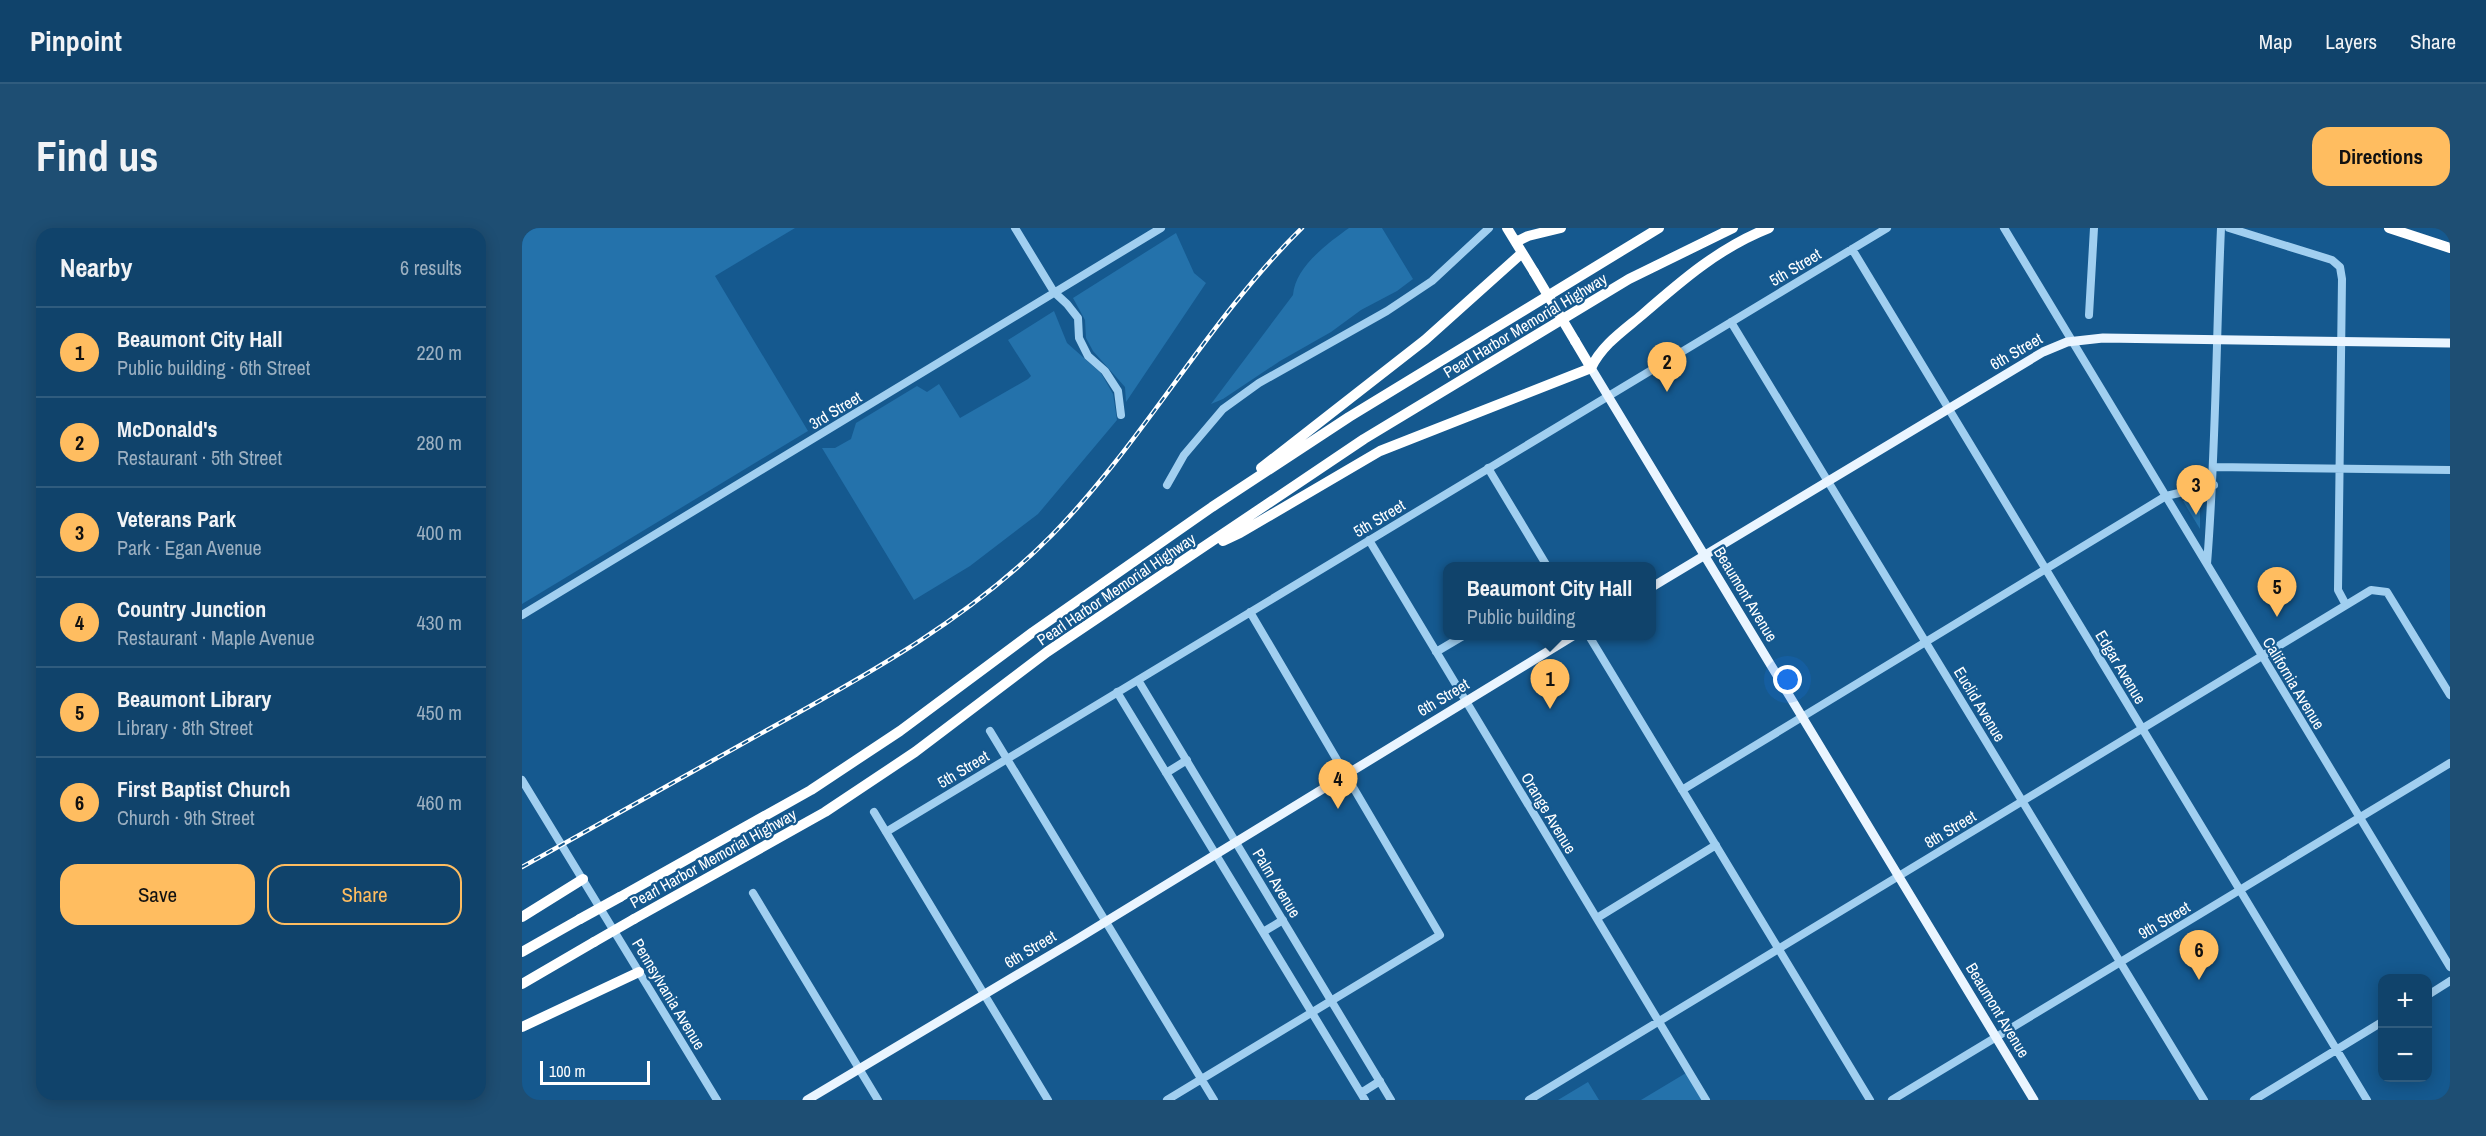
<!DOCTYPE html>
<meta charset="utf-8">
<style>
:root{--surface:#10436b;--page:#1e4e73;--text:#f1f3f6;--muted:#9cb0c1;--line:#305c7e;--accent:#ffbd60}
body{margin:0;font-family:"Archivo Narrow",sans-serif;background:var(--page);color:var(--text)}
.controls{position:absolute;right:18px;bottom:18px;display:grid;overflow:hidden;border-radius:12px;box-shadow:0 3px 15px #0003}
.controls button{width:54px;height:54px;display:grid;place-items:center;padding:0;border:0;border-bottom:2px solid var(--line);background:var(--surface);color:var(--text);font:30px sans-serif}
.scale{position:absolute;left:18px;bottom:15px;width:110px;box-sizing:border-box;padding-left:6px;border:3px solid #fff;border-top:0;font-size:16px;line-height:21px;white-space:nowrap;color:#fff;-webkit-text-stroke:4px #15598f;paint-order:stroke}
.you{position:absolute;left:1266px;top:452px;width:21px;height:21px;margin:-15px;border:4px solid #fff;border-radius:50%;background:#1a73e8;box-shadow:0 0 0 9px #1a73e833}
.badge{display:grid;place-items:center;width:39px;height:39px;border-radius:50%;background:var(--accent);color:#111;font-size:20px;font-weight:700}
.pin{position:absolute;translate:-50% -50px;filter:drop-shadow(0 2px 3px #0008)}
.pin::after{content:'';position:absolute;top:32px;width:21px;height:18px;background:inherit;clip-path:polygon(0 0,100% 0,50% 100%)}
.popup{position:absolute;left:921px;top:334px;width:213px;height:78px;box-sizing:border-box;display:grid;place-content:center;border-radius:12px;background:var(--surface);filter:drop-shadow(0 2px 4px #0005);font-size:20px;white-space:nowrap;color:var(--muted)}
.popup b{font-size:22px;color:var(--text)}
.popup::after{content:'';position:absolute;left:50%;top:100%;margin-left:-12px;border:12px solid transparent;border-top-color:var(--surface)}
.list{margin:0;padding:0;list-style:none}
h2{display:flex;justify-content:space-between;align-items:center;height:78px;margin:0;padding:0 24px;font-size:26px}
h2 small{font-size:20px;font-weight:400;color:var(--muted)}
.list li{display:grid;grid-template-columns:39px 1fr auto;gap:18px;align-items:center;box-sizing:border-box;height:90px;padding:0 24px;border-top:2px solid var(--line)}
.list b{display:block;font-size:22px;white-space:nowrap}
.list p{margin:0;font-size:20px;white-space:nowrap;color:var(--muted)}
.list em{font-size:20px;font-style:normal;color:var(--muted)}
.actions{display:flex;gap:12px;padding:18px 24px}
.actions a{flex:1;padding:14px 0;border:2px solid var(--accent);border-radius:18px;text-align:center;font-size:21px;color:var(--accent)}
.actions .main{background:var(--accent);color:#111}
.map{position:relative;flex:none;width:1928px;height:872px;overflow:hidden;border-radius:18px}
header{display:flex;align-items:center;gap:36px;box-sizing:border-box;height:84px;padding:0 30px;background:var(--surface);border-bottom:2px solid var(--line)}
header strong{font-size:28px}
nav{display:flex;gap:33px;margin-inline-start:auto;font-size:21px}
.intro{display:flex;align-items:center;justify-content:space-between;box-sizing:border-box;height:144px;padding:0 36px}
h1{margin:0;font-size:42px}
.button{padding:15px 27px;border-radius:18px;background:var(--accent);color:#111;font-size:21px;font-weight:700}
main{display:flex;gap:36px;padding:0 36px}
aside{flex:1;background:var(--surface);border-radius:18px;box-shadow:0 3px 15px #0003}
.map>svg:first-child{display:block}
.green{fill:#2472ab}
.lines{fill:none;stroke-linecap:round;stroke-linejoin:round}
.minor{stroke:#a1cff0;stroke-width:8}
.major{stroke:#eaf5ff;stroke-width:9}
.highway{stroke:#fff;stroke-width:10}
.rail-casing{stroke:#fff;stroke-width:4.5}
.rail{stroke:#15598f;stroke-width:2;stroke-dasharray:7;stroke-linecap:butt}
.highway-bridge{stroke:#fff;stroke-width:10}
.labels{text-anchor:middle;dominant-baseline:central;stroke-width:4.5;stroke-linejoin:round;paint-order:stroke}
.street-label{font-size:16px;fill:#fff;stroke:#15598f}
</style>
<header>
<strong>Pinpoint</strong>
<nav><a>Map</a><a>Layers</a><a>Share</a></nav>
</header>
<div class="intro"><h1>Find us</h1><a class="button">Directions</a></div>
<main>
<aside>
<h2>Nearby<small>6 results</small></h2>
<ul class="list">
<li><span class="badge">1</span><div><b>Beaumont City Hall</b><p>Public building · 6th Street</p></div><em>220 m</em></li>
<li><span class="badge">2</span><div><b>McDonald's</b><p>Restaurant · 5th Street</p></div><em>280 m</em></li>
<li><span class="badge">3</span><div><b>Veterans Park</b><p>Park · Egan Avenue</p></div><em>400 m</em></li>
<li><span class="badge">4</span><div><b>Country Junction</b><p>Restaurant · Maple Avenue</p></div><em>430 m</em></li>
<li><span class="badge">5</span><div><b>Beaumont Library</b><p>Library · 8th Street</p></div><em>450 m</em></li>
<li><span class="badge">6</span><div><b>First Baptist Church</b><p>Church · 9th Street</p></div><em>460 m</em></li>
</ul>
<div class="actions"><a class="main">Save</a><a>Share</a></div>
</aside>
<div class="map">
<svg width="1928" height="872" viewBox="0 0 1928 872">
<rect width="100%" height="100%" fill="#15598f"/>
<!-- green -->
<path class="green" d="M0 0H273L193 48 286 203 0 376Z
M827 0H860L891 51 875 63 839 82 809 104 758 133 701 171 689 176 771 67C773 39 806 15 827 0Z
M654 5 672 45 684 55 604 174 603 159 571 123 564 110 563 92 551 70Z
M532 83 545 115 579 145 591 166 595 192 516 286 448 338 392 372 300 220H313L329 211 334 195 395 158 405 164 417 156 438 190 506 151 509 148 486 112Z
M1678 271V301L1661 273Z
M1164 845 1180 872H1119Z
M1066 854 1077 872H1036Z"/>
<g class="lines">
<!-- minor -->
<path class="minor" d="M493 0 532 64 545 76 556 90 557 110 566 128 583 143 596 163 599 187
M1482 0 1928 739
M1707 0 1810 32 1818 39 1820 51 1816 362 1824 377
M1330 21 1845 872
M1567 87 1572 0
M1209 94 1682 872
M1692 239 1928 242
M966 240 1025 338
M645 257 662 227 701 181 737 155 865 83 910 53 967 0
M847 312 1184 872
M1685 336C1694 224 1694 112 1699 0
M0 387 639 0
M1067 408 1348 872
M914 424 941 408
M616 452 869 872
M595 464 843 872
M468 503 692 872
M644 545 665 532
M0 552 195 872
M1160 562 1644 268 1692 257
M352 584 526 872
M364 604 1365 0
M231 665 356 872
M1075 690 1194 617
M741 704 761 692
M1906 767 1928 753
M839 865 858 853
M645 872 918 707 728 384
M1007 872 1849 362 1865 364 1928 467
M1370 872 1928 535
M1732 872 1860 794"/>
<!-- major -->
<path class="major" d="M1069 140 1512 872
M1130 359 1521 124 1545 114 1581 110 1928 115
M285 872 552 713 1051 408"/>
<!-- highway -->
<path class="highway" d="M985 0 1012 44
M1867 0 1928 20
M994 14 1006 8 1039 0
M1053 113 1069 140
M739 240 903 112 1000 25
M701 313 718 305 858 223 1069 140C1080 117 1101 103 1120 87 1159 53 1198 19 1247 0
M98 669 289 562 378 503 511 404 690 279 827 189 1137 0
M0 689 61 651
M112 691 303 584 393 524 525 424 842 211 1107 51 1211 0
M0 724 58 691
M0 756 72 714
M0 799 117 744"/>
<!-- rail casing -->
<g class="rail-casing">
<path id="rail" d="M0 639C82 593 165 547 247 501 348 445 448 390 530 307 623 212 685 93 780 0"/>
</g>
<!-- rail -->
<use href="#rail" class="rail"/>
<!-- highway-bridge -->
<path class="highway-bridge" d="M1012 44 1053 113
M58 691 98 669
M72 714 112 691"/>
</g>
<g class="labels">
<!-- street labels -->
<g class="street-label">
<text transform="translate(1273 39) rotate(-31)">5th Street</text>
<text transform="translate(1003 97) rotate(-31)">Pearl Harbor Memorial Highway</text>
<text transform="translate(1494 123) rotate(-30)">6th Street</text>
<text transform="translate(313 182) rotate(-31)">3rd Street</text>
<text transform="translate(857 290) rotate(-31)">5th Street</text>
<text transform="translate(594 361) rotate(-34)">Pearl Harbor Memorial Highway</text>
<text transform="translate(1224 366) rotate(59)">Beaumont Avenue</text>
<text transform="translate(1599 439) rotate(59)">Edgar Avenue</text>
<text transform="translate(1772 455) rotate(59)">California Avenue</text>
<text transform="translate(921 469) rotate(-31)">6th Street</text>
<text transform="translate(1458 476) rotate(59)">Euclid Avenue</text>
<text transform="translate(441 541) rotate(-31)">5th Street</text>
<text transform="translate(1027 585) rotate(59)">Orange Avenue</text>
<text transform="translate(1428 601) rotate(-31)">8th Street</text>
<text transform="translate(191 630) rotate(-29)">Pearl Harbor Memorial Highway</text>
<text transform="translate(755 655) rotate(59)">Palm Avenue</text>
<text transform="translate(1642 692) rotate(-31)">9th Street</text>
<text transform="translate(508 721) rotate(-31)">6th Street</text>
<text transform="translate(147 766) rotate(59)">Pennsylvania Avenue</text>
<text transform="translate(1476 782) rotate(59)">Beaumont Avenue</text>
</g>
</g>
</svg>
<div class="controls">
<button>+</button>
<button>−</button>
</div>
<div class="scale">100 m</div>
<div class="you"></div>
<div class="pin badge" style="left:1028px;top:481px">1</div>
<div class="popup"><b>Beaumont City Hall</b>Public building</div>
<div class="pin badge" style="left:1145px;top:164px">2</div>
<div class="pin badge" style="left:1674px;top:287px">3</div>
<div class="pin badge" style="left:816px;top:581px">4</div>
<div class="pin badge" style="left:1755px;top:389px">5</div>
<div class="pin badge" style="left:1677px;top:752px">6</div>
</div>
</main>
